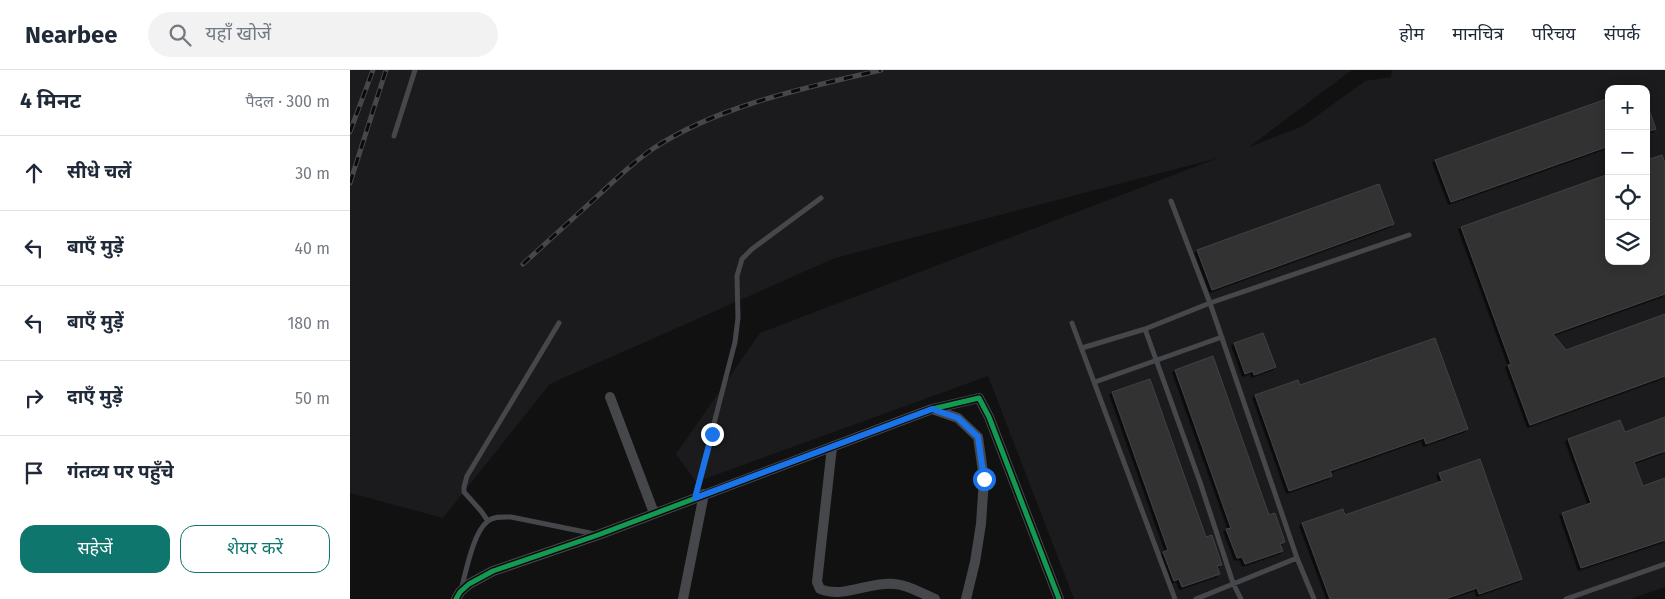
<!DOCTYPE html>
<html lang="hi">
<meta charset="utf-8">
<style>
:root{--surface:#fff;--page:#f2f2f3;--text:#1f2937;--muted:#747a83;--line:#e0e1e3;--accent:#0f766e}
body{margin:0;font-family:"Fira Sans","Noto Sans Devanagari",sans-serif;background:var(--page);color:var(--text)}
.controls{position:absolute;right:15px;top:15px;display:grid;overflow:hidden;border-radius:10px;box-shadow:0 2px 12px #0003}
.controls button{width:45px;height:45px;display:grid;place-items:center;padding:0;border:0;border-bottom:1px solid var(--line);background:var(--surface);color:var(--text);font:25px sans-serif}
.stop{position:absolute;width:15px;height:15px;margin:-11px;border:4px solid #1a73e8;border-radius:50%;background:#fff}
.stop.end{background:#1a73e8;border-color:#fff;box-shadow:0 1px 5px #0008}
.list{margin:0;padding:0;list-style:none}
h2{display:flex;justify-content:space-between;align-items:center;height:65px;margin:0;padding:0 20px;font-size:21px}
h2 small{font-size:16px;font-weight:400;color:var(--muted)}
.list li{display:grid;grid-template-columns:32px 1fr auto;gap:15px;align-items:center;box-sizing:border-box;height:75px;padding:0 20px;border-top:1px solid var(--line)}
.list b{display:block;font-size:19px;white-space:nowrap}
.list em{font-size:16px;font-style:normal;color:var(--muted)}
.actions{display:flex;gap:10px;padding:15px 20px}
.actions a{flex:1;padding:11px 0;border:1px solid var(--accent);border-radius:15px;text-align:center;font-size:18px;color:var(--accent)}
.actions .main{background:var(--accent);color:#fff}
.icon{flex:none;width:28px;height:28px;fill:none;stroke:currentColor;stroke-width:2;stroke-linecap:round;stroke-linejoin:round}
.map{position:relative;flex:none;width:1315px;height:529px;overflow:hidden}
header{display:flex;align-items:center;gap:30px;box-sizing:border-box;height:70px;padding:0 25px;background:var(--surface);border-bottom:1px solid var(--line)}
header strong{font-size:24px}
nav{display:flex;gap:28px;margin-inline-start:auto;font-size:18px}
.search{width:350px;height:45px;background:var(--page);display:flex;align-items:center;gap:12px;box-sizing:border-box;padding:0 18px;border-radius:28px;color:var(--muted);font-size:19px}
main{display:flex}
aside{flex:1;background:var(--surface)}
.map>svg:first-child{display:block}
.built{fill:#1b1b1d;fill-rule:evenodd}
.building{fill:#313133;stroke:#404245;filter:url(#shadow)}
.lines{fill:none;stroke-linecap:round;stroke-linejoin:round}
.service{stroke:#45474a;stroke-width:5}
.minor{stroke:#45474a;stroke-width:10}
.rail-casing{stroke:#46474a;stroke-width:5}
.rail{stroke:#0b0b0d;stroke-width:3;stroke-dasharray:9;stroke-linecap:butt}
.cycleway-casing{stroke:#0b0b0d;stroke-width:8}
.cycleway{stroke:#139951;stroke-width:5}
.route{stroke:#1a73e8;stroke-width:6}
</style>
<header>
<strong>Nearbee</strong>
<div class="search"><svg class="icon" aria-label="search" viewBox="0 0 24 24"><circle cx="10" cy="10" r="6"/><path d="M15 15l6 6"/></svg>यहाँ खोजें</div>
<nav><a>होम</a><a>मानचित्र</a><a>परिचय</a><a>संपर्क</a></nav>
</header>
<main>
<aside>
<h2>4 मिनट<small>पैदल · 300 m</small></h2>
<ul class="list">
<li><svg class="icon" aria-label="ahead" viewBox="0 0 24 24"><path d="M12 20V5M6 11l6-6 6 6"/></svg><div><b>सीधे चलें</b></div><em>30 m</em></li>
<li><svg class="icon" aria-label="left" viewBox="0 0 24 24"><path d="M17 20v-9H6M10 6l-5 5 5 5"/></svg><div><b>बाएँ मुड़ें</b></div><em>40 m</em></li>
<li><svg class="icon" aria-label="left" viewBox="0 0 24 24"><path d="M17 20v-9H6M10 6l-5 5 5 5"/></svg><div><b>बाएँ मुड़ें</b></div><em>180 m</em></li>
<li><svg class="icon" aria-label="right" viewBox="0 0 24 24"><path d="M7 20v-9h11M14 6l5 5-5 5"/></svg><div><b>दाएँ मुड़ें</b></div><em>50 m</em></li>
<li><svg class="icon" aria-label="arrive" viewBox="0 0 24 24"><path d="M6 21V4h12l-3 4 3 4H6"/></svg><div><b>गंतव्य पर पहुँचे</b></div></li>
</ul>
<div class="actions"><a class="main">सहेजें</a><a>शेयर करें</a></div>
</aside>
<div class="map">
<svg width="1315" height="529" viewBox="0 0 1315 529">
<defs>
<filter id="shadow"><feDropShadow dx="-2.5" dy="2.5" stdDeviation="0" flood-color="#0009"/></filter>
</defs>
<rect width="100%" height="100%" fill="#111"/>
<!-- built -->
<path class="built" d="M0 0H1002L899 77 953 56 1015 11 1041 7 1042 0H1315V517L1280 529H724L638 306 346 412 326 384 410 263 868 88 485 188 200 314 93 448 0 423ZM1259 19H1296V191H1259Z"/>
<!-- building -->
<path class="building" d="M1259 28V76L1101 132 1085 90Z
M1297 34 1306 59 1296 62V35Z
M1312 85 1315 93V224L1203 264 1216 280 1315 244V306L1180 355 1158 295 1161 294 1111 157 1259 104V191H1296V90Z
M1029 114 1044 154 862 220 847 180Z
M913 263 926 297 904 305 903 301 895 304 884 273Z
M1085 268 1118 359 1076 374 1074 368 980 401 982 406 939 421 905 325 948 310 950 315Z
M863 286 919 445 925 443 935 472 930 474 933 481 895 494 892 487 887 488 876 459 881 458 825 300Z
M800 309 856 467 862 465 872 495 867 496 870 504 832 517 829 509 824 511 813 482 818 480 762 322Z
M1315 347V381L1284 392 1293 416 1315 408V470L1231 498 1212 443 1241 433 1218 369 1270 350 1275 362Z
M1130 389 1172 509 1129 524 1127 518 1095 529H980L952 453 993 439 995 445 1092 411 1089 403Z"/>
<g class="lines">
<!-- service -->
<path class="service" d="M44 66 65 0
M821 131 860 233 947 488 964 529
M722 253 825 529
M795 259 850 412 883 513 891 529
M732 278 795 259 860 233 1059 165
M745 312 872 267
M345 427 385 272 388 248 387 206 392 189 402 179 471 128
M138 451 131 441 114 422V417L117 406 209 253
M111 520C116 502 123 462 138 451 144 446 153 447 161 447L245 464
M846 529 947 488
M1216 529 1315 494"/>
<!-- minor -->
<path class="minor" d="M260 327 304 443
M582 339 608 348 628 367 634 409 631 454 625 492 616 529
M482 377 467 512 470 519C494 529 519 511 545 514 559 515 572 524 585 529
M106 529 110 522 119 514 143 501 248 465 582 339 629 328 639 347 709 529
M333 529 354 424"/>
<!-- rail casing -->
<g class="rail-casing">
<path id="rail" d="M0 62 23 0
M0 113 36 0
M173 194C199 170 226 146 252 122 268 107 286 90 304 78 370 35 455 18 531 0"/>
</g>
<!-- rail -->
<use href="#rail" class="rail"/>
<!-- cycleway casing -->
<g class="cycleway-casing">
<path id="cycleway" d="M106 529 110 522 119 514 143 501 248 465 582 339 629 328 639 347 709 529"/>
</g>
<!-- cycleway -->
<use href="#cycleway" class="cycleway"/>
</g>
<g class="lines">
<!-- route -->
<path class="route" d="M362 364 345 428 582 339 608 348 628 367 634 409"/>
</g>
</svg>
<div class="controls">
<button>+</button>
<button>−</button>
<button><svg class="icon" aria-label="locate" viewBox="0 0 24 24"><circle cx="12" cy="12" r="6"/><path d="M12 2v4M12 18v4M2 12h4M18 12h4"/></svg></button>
<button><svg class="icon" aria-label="layers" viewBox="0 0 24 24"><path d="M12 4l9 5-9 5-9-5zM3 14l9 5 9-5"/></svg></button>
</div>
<div class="stop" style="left:634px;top:409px"></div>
<div class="stop end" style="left:362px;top:364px"></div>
</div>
</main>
